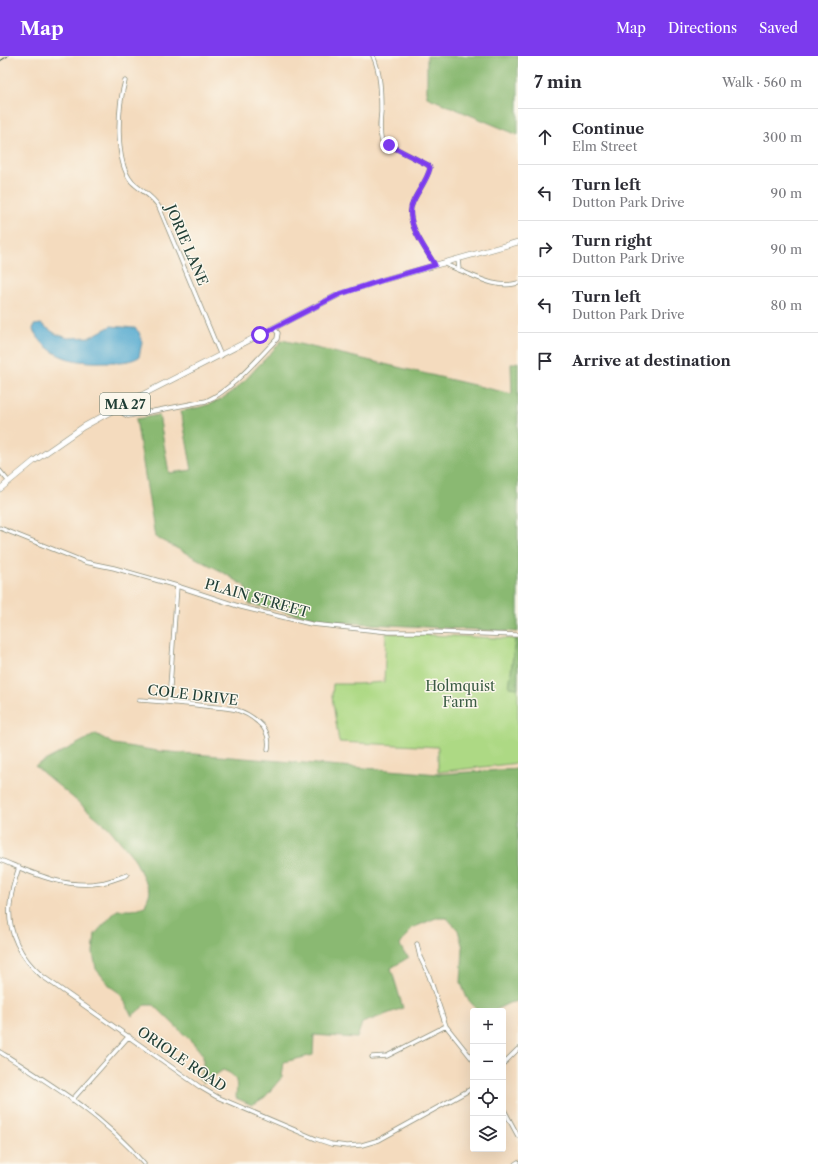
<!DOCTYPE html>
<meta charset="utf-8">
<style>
:root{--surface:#fff;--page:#f2f2f3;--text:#2b2b33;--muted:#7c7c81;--line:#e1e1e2;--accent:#7c3aed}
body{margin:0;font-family:"Libre Caslon Text",serif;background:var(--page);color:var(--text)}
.controls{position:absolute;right:12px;bottom:12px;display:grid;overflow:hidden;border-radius:4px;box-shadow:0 4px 16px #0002}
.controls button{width:36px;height:36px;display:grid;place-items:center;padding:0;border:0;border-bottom:1px solid var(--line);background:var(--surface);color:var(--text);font:20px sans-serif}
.stop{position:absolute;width:12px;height:12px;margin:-9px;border:3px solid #7c3aed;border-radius:50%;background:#fff}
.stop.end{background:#7c3aed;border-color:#fff;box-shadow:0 1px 4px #0008}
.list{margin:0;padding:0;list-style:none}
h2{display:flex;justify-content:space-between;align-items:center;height:52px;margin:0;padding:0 16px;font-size:17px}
h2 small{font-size:13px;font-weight:400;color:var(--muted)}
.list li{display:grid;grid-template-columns:26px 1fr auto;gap:12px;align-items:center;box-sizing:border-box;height:56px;padding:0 16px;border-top:1px solid var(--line)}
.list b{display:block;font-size:15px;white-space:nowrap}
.list p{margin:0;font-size:13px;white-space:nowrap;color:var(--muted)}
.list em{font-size:13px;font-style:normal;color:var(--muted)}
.icon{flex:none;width:22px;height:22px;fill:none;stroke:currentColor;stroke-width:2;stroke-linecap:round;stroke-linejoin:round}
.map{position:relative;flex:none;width:518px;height:1108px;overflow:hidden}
header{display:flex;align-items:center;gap:24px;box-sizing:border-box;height:56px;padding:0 20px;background:var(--accent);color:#fff}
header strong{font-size:19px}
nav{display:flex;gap:22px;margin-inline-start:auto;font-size:14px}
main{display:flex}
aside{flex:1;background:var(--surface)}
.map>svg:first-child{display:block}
.green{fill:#add984;stroke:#668b5c}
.forest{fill:#8ab972;stroke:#547b53}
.water{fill:#54aad0;stroke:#3a7482}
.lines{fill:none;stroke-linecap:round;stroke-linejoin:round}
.street-casing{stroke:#8a8c79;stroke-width:5}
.primary-casing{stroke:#8a8c79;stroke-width:6}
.street{stroke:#fff;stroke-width:3.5}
.primary{stroke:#fff;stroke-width:5}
.rail{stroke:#1f3d34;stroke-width:1}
.route{stroke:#7c3aed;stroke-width:5}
.labels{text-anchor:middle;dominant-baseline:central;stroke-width:3;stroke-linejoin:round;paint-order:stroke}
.shield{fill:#fbf7ec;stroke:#61756b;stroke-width:1}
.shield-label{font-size:13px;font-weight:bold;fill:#1f3d34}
.street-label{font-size:14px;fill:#1f3d34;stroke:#fbf7ec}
.park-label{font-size:14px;fill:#3b5c44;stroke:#fbf7ec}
</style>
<header>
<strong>Map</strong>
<nav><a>Map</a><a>Directions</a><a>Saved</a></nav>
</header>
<main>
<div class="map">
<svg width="518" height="1108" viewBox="0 0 518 1108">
<rect width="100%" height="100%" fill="#fbf7ec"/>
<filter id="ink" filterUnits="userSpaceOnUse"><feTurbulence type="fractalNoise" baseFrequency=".025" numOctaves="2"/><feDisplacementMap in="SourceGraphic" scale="8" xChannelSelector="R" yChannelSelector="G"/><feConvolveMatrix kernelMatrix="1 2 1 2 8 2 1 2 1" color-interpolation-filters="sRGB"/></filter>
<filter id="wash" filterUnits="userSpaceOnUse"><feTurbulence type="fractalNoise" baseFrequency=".012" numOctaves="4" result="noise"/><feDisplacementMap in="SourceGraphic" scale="16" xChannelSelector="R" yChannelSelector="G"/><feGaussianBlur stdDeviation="0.9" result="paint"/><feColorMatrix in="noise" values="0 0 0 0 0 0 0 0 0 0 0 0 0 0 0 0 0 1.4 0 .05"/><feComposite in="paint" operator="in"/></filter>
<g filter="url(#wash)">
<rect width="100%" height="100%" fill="#f4dbbe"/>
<!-- green -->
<path class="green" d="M386 577 518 583V707L438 716V691L339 686 332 641 333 628H357L384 626Z"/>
<!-- forest -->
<path class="forest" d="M427 0H518V79L427 41Z
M282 284 512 338 511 308 518 306V576L335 566 249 548 245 530 221 515 155 481 136 363 159 359 169 417 192 414 181 355C222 348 232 339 259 309 267 301 275 293 282 284Z
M515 583H518V632L509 631Z
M96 678 114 688 158 695 438 718 518 713V945L509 947 493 955H478L467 942 461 927 463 892 458 874 447 862H436L412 872 400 889 404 897 409 901 391 912 403 952 362 967 357 982 314 979 313 999 284 1006 282 1021 265 1041 252 1049 236 1042C237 1027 239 1020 223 1014L204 1027 198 1022 203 1014V999L194 988 154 949H145L132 960 121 938 111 931 96 913 93 896 95 878 117 854H132L145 850 150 836 134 802 108 771 35 710Z"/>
<!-- water -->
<path class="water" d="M41 268 56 278 68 282 90 281 111 270 135 272 139 276 142 286 139 301C128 307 119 306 106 306 74 307 50 303 33 274L34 269Z"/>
</g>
<g filter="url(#ink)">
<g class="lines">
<!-- street casing -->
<g class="street-casing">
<path id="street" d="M373 0C381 17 381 38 381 56 380 66 379 76 382 85L389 89 428 109 430 112C427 125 418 134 413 146 403 165 426 193 435 209
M125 25C118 50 114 105 132 126 141 135 153 140 159 151L221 300
M458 203 459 214C478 222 498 233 518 227
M442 207 459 214
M119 351 124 358 128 360 206 345C232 334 257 303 277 283L278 277 274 272
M0 415 9 426
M0 472 85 506 114 512 177 530 241 551 311 568 389 576H433L518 579
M139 644C159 645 178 647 197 649 222 653 237 648 258 666 267 673 270 682 268 693
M169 645 177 530
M0 804C33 817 65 833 100 827 109 826 118 822 127 819
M19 811C15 823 11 836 10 848 7 876 21 902 42 920L200 1031 217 1041 316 1083 331 1088 347 1090 362 1089 379 1084 473 1032
M417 888 420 901 429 920 446 970 473 1004
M0 996C51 1028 105 1061 144 1108
M372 1001 387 1000 446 970
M503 1008 518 993
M72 1044 129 980
M503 1052 518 1080
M515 1108 518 1106"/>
</g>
<!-- primary casing -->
<g class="primary-casing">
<path id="primary" d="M0 433 34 405 83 371 132 344 340 238 383 224 518 186"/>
</g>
<!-- street -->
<use href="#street" class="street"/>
<!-- primary -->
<use href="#primary" class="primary"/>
<!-- rail -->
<path class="rail" d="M0 5 8 0"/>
</g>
</g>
<g class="lines" filter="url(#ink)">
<!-- route -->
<path class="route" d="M260 279 340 238 383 224 435 209C426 193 403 165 413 146 418 134 427 125 430 112L428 109 389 89"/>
</g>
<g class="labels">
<!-- shield labels -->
<rect class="shield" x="100" y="337" width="50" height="22" rx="3"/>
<g class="shield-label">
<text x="125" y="348">MA 27</text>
</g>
<!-- street labels -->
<g class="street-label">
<text transform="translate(187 189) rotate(67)">JORIE LANE</text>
<text transform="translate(257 542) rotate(16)">PLAIN STREET</text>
<text transform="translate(193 639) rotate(7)">COLE DRIVE</text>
<text transform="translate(182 1003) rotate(34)">ORIOLE ROAD</text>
</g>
<!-- park labels -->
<g class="park-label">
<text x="460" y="630">Holmquist<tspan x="460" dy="16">Farm</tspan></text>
</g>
</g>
</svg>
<div class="controls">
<button>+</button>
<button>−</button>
<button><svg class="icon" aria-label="locate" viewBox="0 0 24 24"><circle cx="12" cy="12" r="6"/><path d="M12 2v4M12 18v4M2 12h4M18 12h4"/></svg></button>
<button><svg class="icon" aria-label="layers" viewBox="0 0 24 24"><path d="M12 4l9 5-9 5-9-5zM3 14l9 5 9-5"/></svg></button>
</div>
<div class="stop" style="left:260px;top:279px"></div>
<div class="stop end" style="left:389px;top:89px"></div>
</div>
<aside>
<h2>7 min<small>Walk · 560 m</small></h2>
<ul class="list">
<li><svg class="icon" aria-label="ahead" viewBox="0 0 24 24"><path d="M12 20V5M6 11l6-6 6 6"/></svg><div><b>Continue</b><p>Elm Street</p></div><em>300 m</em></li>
<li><svg class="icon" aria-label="left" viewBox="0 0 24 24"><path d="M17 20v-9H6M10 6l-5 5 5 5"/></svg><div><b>Turn left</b><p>Dutton Park Drive</p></div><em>90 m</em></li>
<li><svg class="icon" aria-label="right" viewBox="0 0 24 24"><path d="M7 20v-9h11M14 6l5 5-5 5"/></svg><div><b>Turn right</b><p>Dutton Park Drive</p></div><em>90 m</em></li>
<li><svg class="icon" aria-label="left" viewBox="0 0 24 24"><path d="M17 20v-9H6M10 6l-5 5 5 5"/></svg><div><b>Turn left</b><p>Dutton Park Drive</p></div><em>80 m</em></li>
<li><svg class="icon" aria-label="arrive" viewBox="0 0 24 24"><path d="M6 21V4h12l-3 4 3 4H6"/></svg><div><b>Arrive at destination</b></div></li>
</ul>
</aside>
</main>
